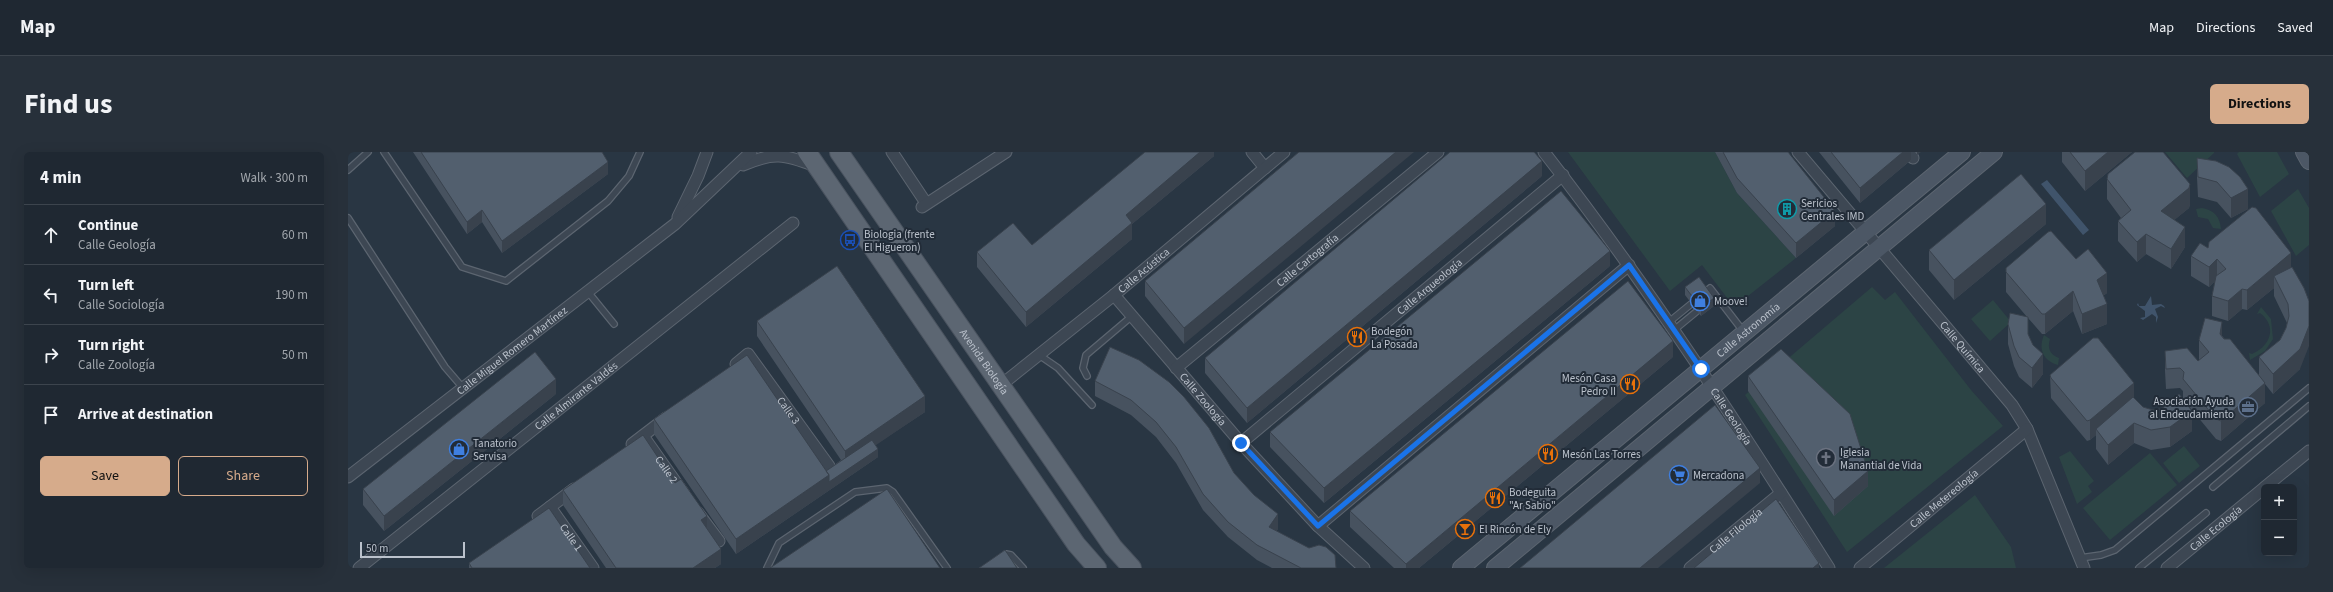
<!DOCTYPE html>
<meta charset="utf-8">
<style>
:root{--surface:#1f2832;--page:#27303a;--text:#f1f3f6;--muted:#a1a6ac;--line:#3c444d;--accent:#d6ab8b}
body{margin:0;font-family:"Source Sans 3",sans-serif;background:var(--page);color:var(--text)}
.controls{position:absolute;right:12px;bottom:12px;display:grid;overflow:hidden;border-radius:6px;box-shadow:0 4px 16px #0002}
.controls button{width:36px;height:36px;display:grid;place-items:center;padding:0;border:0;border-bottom:1px solid var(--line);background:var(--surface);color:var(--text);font:20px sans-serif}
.scale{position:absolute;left:12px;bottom:10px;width:105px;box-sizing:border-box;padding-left:4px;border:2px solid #bbc2cc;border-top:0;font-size:11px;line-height:14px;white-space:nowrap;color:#bbc2cc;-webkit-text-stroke:3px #222c38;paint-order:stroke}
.stop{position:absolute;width:12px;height:12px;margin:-9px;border:3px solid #1a73e8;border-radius:50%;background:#fff}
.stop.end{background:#1a73e8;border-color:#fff;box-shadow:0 1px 4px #0008}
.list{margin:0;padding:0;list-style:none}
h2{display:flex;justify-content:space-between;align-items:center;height:52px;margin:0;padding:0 16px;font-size:17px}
h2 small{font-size:13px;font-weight:400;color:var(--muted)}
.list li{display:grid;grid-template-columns:26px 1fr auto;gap:12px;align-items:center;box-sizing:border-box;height:60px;padding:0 16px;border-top:1px solid var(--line)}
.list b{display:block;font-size:15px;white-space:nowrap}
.list p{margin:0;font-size:13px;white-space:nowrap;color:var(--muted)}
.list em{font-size:13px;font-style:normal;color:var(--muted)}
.actions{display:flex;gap:8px;padding:12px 16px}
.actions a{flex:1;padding:9px 0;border:1px solid var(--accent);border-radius:6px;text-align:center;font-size:14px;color:var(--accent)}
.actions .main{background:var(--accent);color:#111}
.icon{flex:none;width:22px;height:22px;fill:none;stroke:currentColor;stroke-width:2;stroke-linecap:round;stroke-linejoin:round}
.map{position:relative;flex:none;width:1961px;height:416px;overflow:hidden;border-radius:6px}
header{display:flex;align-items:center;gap:24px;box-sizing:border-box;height:56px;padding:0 20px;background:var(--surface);border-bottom:1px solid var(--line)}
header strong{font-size:19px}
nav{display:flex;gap:22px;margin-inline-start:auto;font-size:14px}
.intro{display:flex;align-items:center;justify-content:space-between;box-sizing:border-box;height:96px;padding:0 24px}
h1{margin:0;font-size:28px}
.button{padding:10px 18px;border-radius:6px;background:var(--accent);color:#111;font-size:14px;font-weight:700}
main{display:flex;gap:24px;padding:0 24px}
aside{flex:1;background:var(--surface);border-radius:6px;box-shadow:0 4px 16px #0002}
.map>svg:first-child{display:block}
.green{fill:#2c4445}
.water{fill:#40546b}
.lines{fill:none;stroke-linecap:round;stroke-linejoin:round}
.lane-casing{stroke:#5c6570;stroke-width:8}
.street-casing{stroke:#5c6570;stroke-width:13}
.secondary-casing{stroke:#5c6570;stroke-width:18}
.primary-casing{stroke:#4a535f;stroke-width:20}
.lane{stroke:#3d4753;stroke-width:5.5}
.street{stroke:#3d4753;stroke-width:11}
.secondary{stroke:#4c5765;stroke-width:16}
.primary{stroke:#5c6672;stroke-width:18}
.wall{fill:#47525f}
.shaded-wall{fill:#39424d}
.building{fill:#525f6e;stroke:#39424d}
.route{stroke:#1a73e8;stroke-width:5}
.labels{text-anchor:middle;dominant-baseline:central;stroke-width:4;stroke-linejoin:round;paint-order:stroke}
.poi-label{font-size:11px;fill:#bbc2cc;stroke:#222c38;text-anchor:start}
.street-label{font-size:11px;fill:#bbc2cc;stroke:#222c38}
</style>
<header>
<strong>Map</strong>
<nav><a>Map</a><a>Directions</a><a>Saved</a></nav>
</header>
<div class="intro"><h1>Find us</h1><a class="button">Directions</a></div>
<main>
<aside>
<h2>4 min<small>Walk · 300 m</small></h2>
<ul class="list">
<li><svg class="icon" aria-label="ahead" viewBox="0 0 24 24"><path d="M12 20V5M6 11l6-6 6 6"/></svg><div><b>Continue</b><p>Calle Geología</p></div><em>60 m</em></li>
<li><svg class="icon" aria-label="left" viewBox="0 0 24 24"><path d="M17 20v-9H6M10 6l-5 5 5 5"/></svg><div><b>Turn left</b><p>Calle Sociología</p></div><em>190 m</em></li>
<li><svg class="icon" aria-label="right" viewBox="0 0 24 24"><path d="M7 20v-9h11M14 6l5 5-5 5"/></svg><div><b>Turn right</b><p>Calle Zoología</p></div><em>50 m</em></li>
<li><svg class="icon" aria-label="arrive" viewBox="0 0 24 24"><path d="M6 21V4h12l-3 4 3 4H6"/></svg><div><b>Arrive at destination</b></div></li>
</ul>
<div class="actions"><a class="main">Save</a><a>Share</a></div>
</aside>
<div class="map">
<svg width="1961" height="416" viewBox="0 0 1961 416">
<rect width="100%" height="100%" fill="#293643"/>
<!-- green -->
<path class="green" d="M1220 0H1367L1389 41 1448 106 1386 155 1354 113 1322 139Z
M1817 0H1866V1L1839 26Z
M1891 0H1929L1941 22 1912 45 1889 2Z
M1950 37 1961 56V93L1948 104 1923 59Z
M1854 56C1866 58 1872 65 1873 77L1865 76 1860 67 1850 65 1848 57Z
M1524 135 1537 148 1547 140 1623 238 1655 274 1499 400 1397 243Z
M1645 148 1663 170 1642 189 1623 167Z
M1913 155 1923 167 1925 187 1917 199 1902 208 1901 201 1904 202C1922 194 1930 175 1912 161L1909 162Z
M1696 183 1702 187C1699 196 1702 203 1711 206L1710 213C1695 209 1690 197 1696 183Z
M1836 294 1852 314 1831 331 1815 311Z
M1722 299 1746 329 1740 334 1744 340 1729 352 1711 305Z
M1802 301 1829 333 1762 388 1735 356Z
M1627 343 1663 395 1668 416H1536Z"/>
<!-- water -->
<path class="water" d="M1699 28 1741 78 1735 83 1693 32Z
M1803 144 1804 153 1813 152 1816 154 1817 156 1813 154 1807 157 1810 165 1808 171V165L1804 162 1795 168 1792 166 1797 165V159L1789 153 1790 151 1791 154H1797Z"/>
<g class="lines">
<!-- lane casing -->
<g class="lane-casing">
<path id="lane" d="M36 0 114 115 158 129 260 49 281 24 292 0
M0 18 20 0
M0 66 97 215 115 236
M240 140 266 172
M1355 142 1362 136 1395 179
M1321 170 1348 148
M1326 178 1354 155
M691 203 710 216 744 253
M739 224 735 216 738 203 784 164
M1865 335 1961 254
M654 405 658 402 663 403 675 416
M1732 406 1753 403 1767 398 1961 236
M419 416 431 391 507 340 539 336 545 340 599 416
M1791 416 1858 361"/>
</g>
<!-- street casing -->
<g class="street-casing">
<g id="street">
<path d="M544 0 578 51"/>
<path d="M904 0 917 16"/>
<path id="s1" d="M1196 0C1300 133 1391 274 1481 416"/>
<path id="s2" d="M1450 0 1664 253 1679 277 1736 416"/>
<path d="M1560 0 1565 6"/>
<path d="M395 13C425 0 436 2 467 14"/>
<path d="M574 55 658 0"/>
<path d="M330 65 350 24 359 0"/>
<path id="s3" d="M766 143 893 291 970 374 1016 416"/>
<path id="s4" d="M388 212 400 202 481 314"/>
<path id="s5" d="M828 216 1090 0"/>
<path id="s6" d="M653 233 766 143 936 0"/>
<path id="s7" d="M295 284 336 342"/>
<path id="s8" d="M893 291 1215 23"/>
<path d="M284 292 318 266"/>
<path id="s9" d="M0 325 327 72 403 0"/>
<path d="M1917 335 1961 299"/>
<path id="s10" d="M202 355 245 416"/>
<path d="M350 361 371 389"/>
<path d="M190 364 226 337"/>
<path d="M970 374 1281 113"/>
<path id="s11" d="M11 416 445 71"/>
<path id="s12" d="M1342 416 1433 341"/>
<path id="s13" d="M1512 416 1679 277"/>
<path id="s14" d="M1819 416 1916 336"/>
</g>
</g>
<!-- secondary casing -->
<g class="secondary-casing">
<g id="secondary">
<path d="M1956 0 1961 9"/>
<path id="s15" d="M1113 416 1614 0"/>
<path d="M1147 416 1646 0"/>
</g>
</g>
<!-- primary casing -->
<g class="primary-casing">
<g id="primary">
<path d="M459 0 728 392 749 416"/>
<path id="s16" d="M491 0 765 395 784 416"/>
</g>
</g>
<!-- lane -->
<use href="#lane" class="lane"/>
<!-- street -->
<use href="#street" class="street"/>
<!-- secondary -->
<use href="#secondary" class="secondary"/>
<!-- primary -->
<use href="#primary" class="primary"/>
</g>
<!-- wall -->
<path class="wall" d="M65 0H254L260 22 154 101 134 70 119 82Z
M866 0V4L784 72V87L678 175 629 115V100L684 93Z
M951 0 836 192 797 144V129Z
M1367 0H1440L1487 74 1448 106 1389 41Z
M1471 0H1563V8L1512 51Z
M1714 0H1784L1737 39 1714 10Z
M1849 6 1900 57 1883 66 1869 50 1850 45 1849 26Z
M1194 24 899 271 857 221V206Z
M1759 27 1842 52 1841 56 1826 68 1837 95 1823 117 1798 102 1789 110 1770 89V69L1773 66 1759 47Z
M1698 72 1606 148 1581 118V98Z
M1860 96 1943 115 1952 217 1925 242 1917 232V251L1873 289 1868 287 1835 247V239L1832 236 1818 237 1817 219V199L1850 209 1851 208V188L1874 184 1911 224V205L1932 188 1938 176 1939 171 1926 144V136L1899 158 1894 157 1880 169 1864 164V144L1867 129 1861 135 1843 124V104Z
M1728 107 1759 141 1755 144 1759 172 1734 182 1725 159 1697 182H1694L1680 166V183L1695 222 1684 236 1671 225 1666 214 1660 192V172L1679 165 1658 140V116Z
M1262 114 976 351 922 295V280Z
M1337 135 1366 154 1353 164 1337 143Z
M409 169 577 260 527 293 530 305 388 402 306 282V267L478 319 493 308 409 184Z
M762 195 886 321 930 377 928 379 988 416H924L909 408 880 385 855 358 828 311 808 285 783 263 747 244V229Z
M1325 205 1071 416H1046L1002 375V359Z
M1702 223 1786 246 1795 255 1844 279 1822 295 1803 298 1786 291 1760 313 1748 297V283L1742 288 1739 289 1703 246Z
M1400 224 1520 334 1486 364 1400 239Z
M208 242 36 379 15 353V337Z
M215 338 359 376 373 412 367 416H258L215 353Z
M121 411 242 416H121Z"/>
<!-- shaded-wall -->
<path class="shaded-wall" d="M852 0H866V4L784 72V87L678 175V160L778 63Z
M1048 0H1066L836 192V176Z
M1555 0H1563V8L1512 51V36Z
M1569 0H1573L1569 3Z
M1760 0H1784L1737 39V19Z
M1194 9V24L899 271V256Z
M260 10V22L154 101V89Z
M1842 32V52L1841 56 1813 79V59Z
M1900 37V57L1883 66V46Z
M1698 52V72L1606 148V128Z
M134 58V70L119 82V70Z
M1487 59V74L1448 106V91Z
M1837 75V95L1823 117V97Z
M1798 82V102L1789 110V90Z
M1262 99V114L976 351V336Z
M1943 101V121L1926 124V136L1899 158V138Z
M1869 107V127L1861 135V115Z
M1759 121V141L1749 148V128Z
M1894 137V157L1880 169V149Z
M1725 139V159L1697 182V162Z
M1366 146V154L1353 164V156Z
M1759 152V172L1734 182V162Z
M1874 170V190L1872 182Z
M1961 174V194L1952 217 1925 242V222Z
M1325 189V205L1071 416H1058V412Z
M1695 202V222L1684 236V216Z
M208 227V242L36 379V364Z
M1786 231V251L1748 277V283L1742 288V268Z
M1917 231V251L1873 289V269Z
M577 244V260L497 314V299Z
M1844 259V279L1822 295V275Z
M1786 271V291L1760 313V293Z
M530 297V305L388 402V387L481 323Z
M1412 316V331L1310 416H1292Z
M1520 319V334L1486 364V348Z
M930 362V377L921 391V375Z
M359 364V380L353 368Z
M373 397V412L367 416H345Z
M1471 411V416H1465Z"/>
<!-- building -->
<path class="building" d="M73 0H254L260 10 154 89 134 58 119 70Z
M797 0H852L778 63 784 71 678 160 629 100 665 71 684 93Z
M951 0H1048L836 176 797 129Z
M1102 0H1186L1194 9 899 256 857 206Z
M1375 0H1440L1487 59 1448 91 1389 26Z
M1483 0H1555L1512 36Z
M1722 0H1760L1737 19Z
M1787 0H1815L1842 32 1841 36 1813 59 1837 75 1823 97 1798 82 1789 90 1770 69 1783 58 1759 27 1760 22Z
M1849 6 1868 9 1881 15 1892 25 1900 37 1883 46 1869 30 1850 25Z
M1673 22 1698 52 1606 128 1581 98Z
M1213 39 1262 99 976 336 922 280Z
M1904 55 1908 56 1943 101 1899 138 1894 137 1880 149 1864 144 1868 124 1878 117 1869 107 1861 115 1843 104 1852 91 1860 96 1861 90Z
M1703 79 1728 107 1740 97 1759 121 1749 128 1759 152 1734 162 1725 139 1697 162H1694L1658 120V116L1700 80Z
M489 114 577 244 497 299 409 169Z
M1944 115 1956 136 1961 149V174L1952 197 1925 222 1911 205 1932 188 1938 176 1941 164 1940 152 1926 124Z
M1351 125 1366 146 1353 156 1337 135Z
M1280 129 1325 189 1058 412 1002 359Z
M1662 161 1680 165V182L1685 193 1695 202 1684 216 1671 205 1666 194 1660 172Z
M1857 166 1874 170 1872 182 1876 187H1882L1917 231 1873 269 1868 267 1835 227 1836 220 1832 216 1818 217 1817 199 1839 196 1850 209 1861 200 1851 188Z
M1745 186H1750L1786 231 1742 268 1739 269 1703 226 1702 223Z
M762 195 791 208 821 230 836 245 861 276 886 321 906 343 930 362 921 375 961 396 971 393 978 395 987 403 988 416H953L909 393 880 370 855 342 828 295 808 270 783 248 747 229Z
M1433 197 1502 262 1520 319 1486 348 1400 224Z
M187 200 208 227 36 364 15 337Z
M399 203 481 323 388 387 306 267Z
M1831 242 1844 259 1822 275 1803 278 1786 271 1760 293 1748 277 1785 245 1795 255 1805 258 1815 256Z
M1367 253 1412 316 1292 416H1172Z
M295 283 327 331 333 327 359 364 353 368 373 397 345 416H268L215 338Z
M524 288 530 297 481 330V323L478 319Z
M539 337 592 416H422Z
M1428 347 1471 411 1465 416H1346Z
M201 356 242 416H124L121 411Z
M657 398 669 416H631Z"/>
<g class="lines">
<!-- route -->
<path class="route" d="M893 291 970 374 1281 113 1353 217"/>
</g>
<!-- icons -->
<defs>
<g id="building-ring" transform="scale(1)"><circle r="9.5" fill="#222c38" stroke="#0f9aa8" stroke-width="1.5"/><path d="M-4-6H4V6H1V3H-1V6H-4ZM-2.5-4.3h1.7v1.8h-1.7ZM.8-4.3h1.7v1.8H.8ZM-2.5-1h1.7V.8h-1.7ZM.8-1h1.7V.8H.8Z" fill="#0f9aa8"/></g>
<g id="bus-ring" transform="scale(1)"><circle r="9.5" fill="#222c38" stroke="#1a4fb4" stroke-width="1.5"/><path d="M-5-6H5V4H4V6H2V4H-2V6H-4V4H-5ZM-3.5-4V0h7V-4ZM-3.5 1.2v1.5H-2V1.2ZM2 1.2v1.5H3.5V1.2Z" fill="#1a4fb4"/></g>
<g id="shop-ring" transform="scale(1)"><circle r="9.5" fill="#222c38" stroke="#3f7fe0" stroke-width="1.5"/><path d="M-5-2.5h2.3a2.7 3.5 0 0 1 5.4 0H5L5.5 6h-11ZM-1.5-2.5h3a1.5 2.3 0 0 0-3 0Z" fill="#3f7fe0"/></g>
<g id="restaurant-ring" transform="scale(1)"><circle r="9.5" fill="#222c38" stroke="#e8710a" stroke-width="1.5"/><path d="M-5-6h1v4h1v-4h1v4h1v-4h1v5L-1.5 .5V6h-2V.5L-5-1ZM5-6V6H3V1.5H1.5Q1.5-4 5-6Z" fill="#e8710a"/></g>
<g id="office-ring" transform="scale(1)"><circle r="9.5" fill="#222c38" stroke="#5c6f8a" stroke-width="1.5"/><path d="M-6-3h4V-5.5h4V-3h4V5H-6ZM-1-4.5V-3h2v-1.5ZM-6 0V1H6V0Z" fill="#5c6f8a"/></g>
<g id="church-ring" transform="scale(1)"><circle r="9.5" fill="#222c38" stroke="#6b7280" stroke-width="1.5"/><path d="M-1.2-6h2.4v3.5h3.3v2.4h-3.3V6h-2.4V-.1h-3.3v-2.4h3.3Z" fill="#6b7280"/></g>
<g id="supermarket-ring" transform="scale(1)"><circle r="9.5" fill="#222c38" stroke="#3f7fe0" stroke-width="1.5"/><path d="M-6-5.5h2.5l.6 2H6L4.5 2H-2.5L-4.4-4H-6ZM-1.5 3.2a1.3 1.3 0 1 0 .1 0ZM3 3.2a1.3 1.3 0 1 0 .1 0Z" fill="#3f7fe0"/></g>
<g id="bar-ring" transform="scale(1)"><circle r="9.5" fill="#222c38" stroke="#e8710a" stroke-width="1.5"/><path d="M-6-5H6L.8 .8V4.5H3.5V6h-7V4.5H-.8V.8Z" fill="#e8710a"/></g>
</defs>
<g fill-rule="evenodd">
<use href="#building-ring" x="1439" y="57"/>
<use href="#bus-ring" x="502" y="88"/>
<use href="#shop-ring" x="1352" y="149"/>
<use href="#restaurant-ring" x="1009" y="185"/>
<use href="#restaurant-ring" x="1282" y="232"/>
<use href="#office-ring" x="1900" y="255"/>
<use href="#shop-ring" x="111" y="297"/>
<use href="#restaurant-ring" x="1200" y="302"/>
<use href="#church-ring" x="1478" y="306"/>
<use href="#supermarket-ring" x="1331" y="323"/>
<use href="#restaurant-ring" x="1147" y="346"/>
<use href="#bar-ring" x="1117" y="377"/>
</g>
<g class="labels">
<!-- poi labels -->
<g class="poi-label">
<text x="1453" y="51">Sericios<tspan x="1453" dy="13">Centrales IMD</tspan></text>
<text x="516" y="82">Biologia (frente<tspan x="516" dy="13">El Higueron)</tspan></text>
<text x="1366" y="149">Moove!</text>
<text x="1023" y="179">Bodegón<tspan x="1023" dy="13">La Posada</tspan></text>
<text x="1268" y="226" text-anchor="end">Mesón Casa<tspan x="1268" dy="13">Pedro II</tspan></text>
<text x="1886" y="249" text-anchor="end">Asociación Ayuda<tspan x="1886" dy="13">al Endeudamiento</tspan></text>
<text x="125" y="291">Tanatorio<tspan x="125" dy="13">Servisa</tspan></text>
<text x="1492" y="300">Iglesia<tspan x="1492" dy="13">Manantial de Vida</tspan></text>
<text x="1214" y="302">Mesón Las Torres</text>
<text x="1345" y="323">Mercadona</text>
<text x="1161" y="340">Bodeguita<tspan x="1161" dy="13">"Ar Sabio"</tspan></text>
<text x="1131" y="377">El Rincón de Ely</text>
</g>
<!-- street labels -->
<g class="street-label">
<text stroke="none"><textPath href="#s5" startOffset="170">Calle Cartografía</textPath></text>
<text stroke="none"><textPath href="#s6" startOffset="183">Calle Acústica</textPath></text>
<text stroke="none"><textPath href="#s8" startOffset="245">Calle Arqueología</textPath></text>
<text stroke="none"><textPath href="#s15" startOffset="373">Calle Astronomía</textPath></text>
<text stroke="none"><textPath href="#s2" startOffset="255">Calle Química</textPath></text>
<text stroke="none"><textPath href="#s9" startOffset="207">Calle Miguel Romero Martínez</textPath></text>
<text stroke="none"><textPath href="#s16" startOffset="255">Avenida Biología</textPath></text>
<text stroke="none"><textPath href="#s11" startOffset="277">Calle Almirante Valdés</textPath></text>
<text stroke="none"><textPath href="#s3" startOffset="137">Calle Zoología</textPath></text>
<text stroke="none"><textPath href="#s4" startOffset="85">Calle 3</textPath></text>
<text stroke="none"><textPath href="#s1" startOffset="324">Calle Geología</textPath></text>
<text stroke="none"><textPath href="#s7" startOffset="41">Calle 2</textPath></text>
<text stroke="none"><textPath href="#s13" startOffset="109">Calle Metereología</textPath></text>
<text stroke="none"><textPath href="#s14" startOffset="63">Calle Ecología</textPath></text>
<text stroke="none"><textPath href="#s12" startOffset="59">Calle Filología</textPath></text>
<text stroke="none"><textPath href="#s10" startOffset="37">Calle 1</textPath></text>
</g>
</g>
</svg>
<div class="controls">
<button>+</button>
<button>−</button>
</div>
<div class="scale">50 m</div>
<div class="stop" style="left:1353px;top:217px"></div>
<div class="stop end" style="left:893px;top:291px"></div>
</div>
</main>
